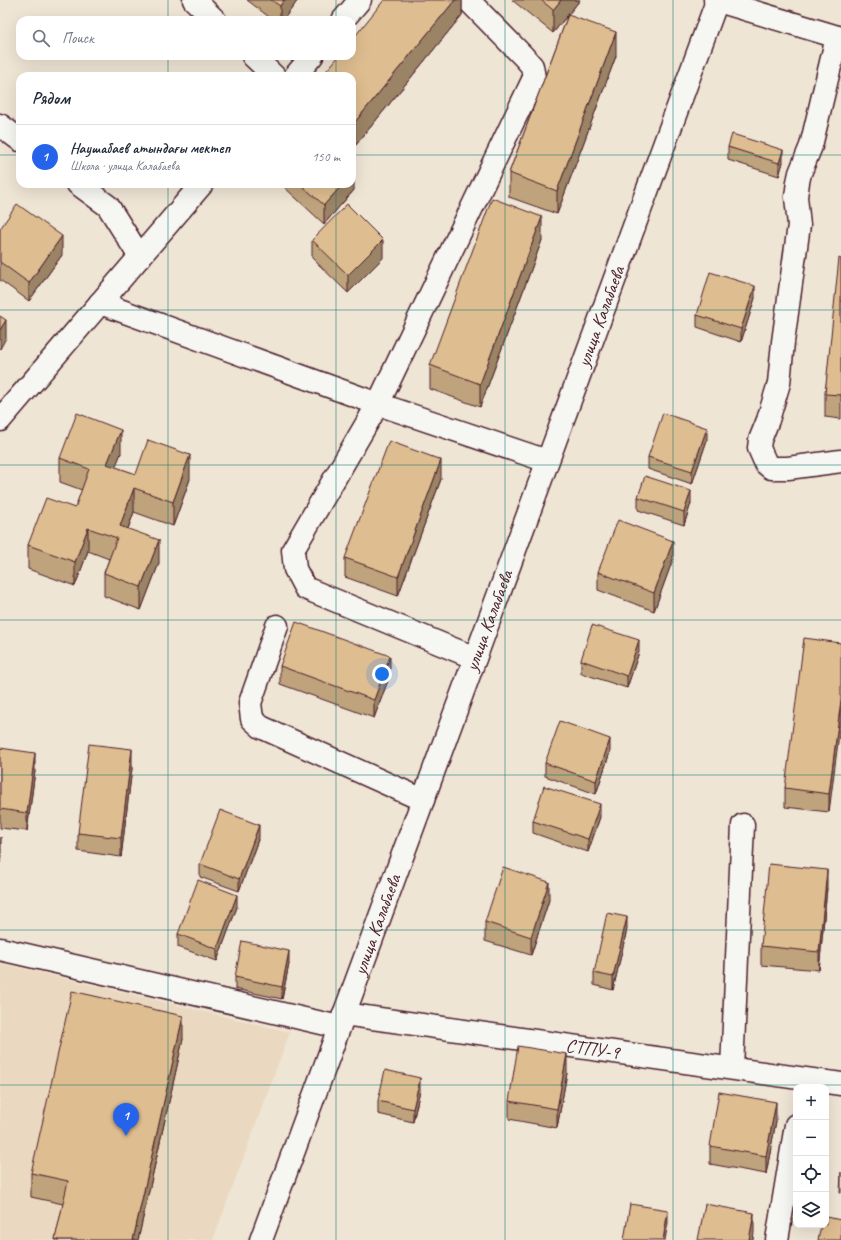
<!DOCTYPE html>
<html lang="ru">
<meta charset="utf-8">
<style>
:root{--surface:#fff;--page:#f6f6f7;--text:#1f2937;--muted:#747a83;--line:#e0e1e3;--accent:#2563eb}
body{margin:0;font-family:Caveat,sans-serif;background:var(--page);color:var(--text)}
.controls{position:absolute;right:12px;bottom:12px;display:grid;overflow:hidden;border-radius:8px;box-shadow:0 4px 16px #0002}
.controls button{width:36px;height:36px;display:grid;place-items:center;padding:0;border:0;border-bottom:1px solid var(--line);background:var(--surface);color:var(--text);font:20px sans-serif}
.you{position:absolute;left:382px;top:674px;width:14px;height:14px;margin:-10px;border:3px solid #fff;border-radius:50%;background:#1a73e8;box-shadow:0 0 0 6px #1a73e833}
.badge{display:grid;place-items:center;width:26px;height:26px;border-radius:50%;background:var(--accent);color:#fff;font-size:13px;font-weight:700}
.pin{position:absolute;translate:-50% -33px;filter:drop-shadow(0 1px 2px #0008)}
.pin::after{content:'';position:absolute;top:21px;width:14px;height:12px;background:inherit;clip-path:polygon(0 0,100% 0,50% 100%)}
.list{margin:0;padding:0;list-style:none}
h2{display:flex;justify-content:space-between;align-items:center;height:52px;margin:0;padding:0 16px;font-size:17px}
h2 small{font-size:13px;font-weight:400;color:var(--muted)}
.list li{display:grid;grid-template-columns:26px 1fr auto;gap:12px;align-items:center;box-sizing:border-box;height:64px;padding:0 16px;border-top:1px solid var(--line)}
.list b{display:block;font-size:15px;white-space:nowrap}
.list p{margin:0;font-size:13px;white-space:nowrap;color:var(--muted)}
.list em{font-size:13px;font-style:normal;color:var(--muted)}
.icon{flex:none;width:22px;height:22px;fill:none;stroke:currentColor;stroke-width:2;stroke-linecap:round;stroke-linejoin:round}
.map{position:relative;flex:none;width:841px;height:1240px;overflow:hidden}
.search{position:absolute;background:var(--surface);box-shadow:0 4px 16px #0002;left:16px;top:16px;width:340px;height:44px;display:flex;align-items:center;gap:10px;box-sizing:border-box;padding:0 14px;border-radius:12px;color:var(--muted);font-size:15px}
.panel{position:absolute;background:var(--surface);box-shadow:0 4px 16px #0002;left:16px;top:72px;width:340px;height:116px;border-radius:12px}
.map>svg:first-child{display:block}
.built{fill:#ead9c0}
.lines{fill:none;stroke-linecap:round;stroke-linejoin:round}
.minor-casing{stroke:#4a1f2b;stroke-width:25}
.minor{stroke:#f6f6f2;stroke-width:22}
.wall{fill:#bfa37c;stroke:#4a1f2b}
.shaded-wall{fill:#9b8465;stroke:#4a1f2b}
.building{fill:#debd90;stroke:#4a1f2b}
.grid{fill:none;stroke:#0f766e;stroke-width:1;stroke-opacity:0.55}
.labels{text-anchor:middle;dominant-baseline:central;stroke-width:3.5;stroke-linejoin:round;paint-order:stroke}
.street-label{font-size:19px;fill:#4a1f2b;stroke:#f6f6f2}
</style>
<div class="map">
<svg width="841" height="1240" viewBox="0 0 841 1240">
<rect width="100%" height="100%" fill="#efe5d5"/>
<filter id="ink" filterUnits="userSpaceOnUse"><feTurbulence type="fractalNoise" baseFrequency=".025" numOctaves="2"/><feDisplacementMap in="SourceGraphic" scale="8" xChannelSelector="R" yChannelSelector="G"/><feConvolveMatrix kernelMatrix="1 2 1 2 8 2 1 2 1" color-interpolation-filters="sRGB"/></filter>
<g filter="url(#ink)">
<!-- built -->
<path class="built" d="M0 963 290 1032 213 1240H0Z"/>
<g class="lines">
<!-- minor casing -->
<g class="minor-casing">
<g id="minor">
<path d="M194 0 215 20"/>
<path d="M468 0 523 56 532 66 534 78 378 404 293 550 295 569 305 588 475 658"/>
<path d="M715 0 841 38"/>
<path d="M343 20 360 0"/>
<path d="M837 37 811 146 800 173 798 182 796 197 799 225 783 342 779 383 768 420 760 440 759 448 766 464 771 468H788L841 461"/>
<path d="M253 56 274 76"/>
<path d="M295 76 312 56"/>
<path d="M0 125 20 140"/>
<path d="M78 184 108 206 140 257"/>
<path d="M100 303 378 404 547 461"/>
<path d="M0 420 202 184"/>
<path d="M277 626 250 703 252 719 261 727 423 800"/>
<path d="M0 949 339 1027"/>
<path id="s1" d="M344 1014 841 1084"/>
<path d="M732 1068 743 825"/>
<path id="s2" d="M261 1240 717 1"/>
<path d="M777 1240 796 1125"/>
</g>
</g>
<!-- minor -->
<use href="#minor" class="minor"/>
</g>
<!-- wall -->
<path class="wall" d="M247 0H298L283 20H273Z
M462 0V15L355 146 352 143V76Z
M512 0H580L568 15 616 56 557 214 509 197V173L568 15 553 33Z
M728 147 783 162 779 176 728 160Z
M283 184H352L354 190 324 224 283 186Z
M0 229 62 255 29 301 0 280Z
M312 240 383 258 348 293 312 258Z
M542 240 480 407 430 389V365Z
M841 259V419L825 417V394Z
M755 298 741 342 697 327V315Z
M707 440 692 484 648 469V457Z
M121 453 115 467 136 474 190 479 173 526 134 512 128 529 159 563 141 610 104 596V573L109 559 88 551 75 586 28 569V545L75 508 82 490 60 482V458Z
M441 479 398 596 345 577V558Z
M638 497 691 503 684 525 638 510Z
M673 559 654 611 598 590V572Z
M841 643 829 812 785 807V788Z
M639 652 627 688 581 673V660Z
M280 666 390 675 374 718 280 684Z
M0 748 35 771 27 831 0 828Z
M610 752 596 794 545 776V763Z
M132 768 121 857 78 851V833Z
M600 817 588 852 533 833V821Z
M259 837 239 891 200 877V864Z
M827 888 819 970 761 965V946Z
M549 900 531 955 485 941V922Z
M237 907 217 961 178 947V934Z
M627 929 613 990 594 985V973Z
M289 964 282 999 235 989V977Z
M183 1039 138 1240H55L63 1204 31 1197V1173Z
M567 1073 557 1128 509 1119V1101Z
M420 1090 413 1122 378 1114V1101Z
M776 1121 766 1174 710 1164V1146Z
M841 1172V1193H840Z"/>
<!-- shaded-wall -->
<path class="shaded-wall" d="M284 0H298L283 20H280V6Z
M455 0H462V15L355 146V122Z
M561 0H580L553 33V10Z
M616 32V56L557 214V191Z
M783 150V162L779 176V163Z
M354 172V190L324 224V205L343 184H352V174Z
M542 217V240L480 407V384Z
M62 236V255L29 301V283Z
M383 240V258L348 293V275Z
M755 286V298L741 342V329Z
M6 320V338L0 349V330Z
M707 428V440L692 484V471Z
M121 430V453L107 488V464Z
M190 455V479L173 526V502Z
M441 460V479L398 596V577Z
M134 488V512L120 550V526Z
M691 491V503L684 525V512Z
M88 528V551L75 586V562Z
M159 540V563L141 610V587Z
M673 541V559L654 611V593Z
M639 640V652L627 688V676Z
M390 656V675L374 718V700Z
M841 700V719L829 812V794Z
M610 739V752L596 794V781Z
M132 749V768L121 857V838Z
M35 753V771L27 831V813Z
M600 804V817L588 852V839Z
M259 825V837L239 891V879Z
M1 837V855L0 863V845Z
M827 870V888L819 970V952Z
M549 882V900L531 955V937Z
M237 895V907L217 961V949Z
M627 917V929L613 990V977Z
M289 951V964L282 999V987Z
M183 1016V1039L138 1240H133Z
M567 1054V1073L557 1128V1109Z
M420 1078V1090L413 1122V1109Z
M776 1102V1121L766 1174V1156Z
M668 1210V1223L665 1240H663Z
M754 1213V1232L753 1240H749Z"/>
<!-- building -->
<path class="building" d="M271 0H284L280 6Z
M384 0H455L355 122 352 120V76H322L339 56H352V40Z
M541 0H561L553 10Z
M568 15 616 32 557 191 509 173Z
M732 134 783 150 779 163 728 147Z
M352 170 354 172 352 174Z
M300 184H343L324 205Z
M492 198 542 217 480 384 430 365Z
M17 204 62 236 29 283 0 262V229Z
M347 204 383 240 348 275 312 240Z
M839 258 841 259V395L825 394Z
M710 272 755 286 741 329 697 315Z
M0 316 6 320 0 330Z
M77 413 121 430 107 464 136 474 148 440 190 455 173 502 134 488 120 526 159 540 141 587 104 573 117 538 88 528 75 562 28 545 46 498 75 508 89 469 60 458Z
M663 413 707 428 692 471 648 457Z
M389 441 441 460 398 577 345 558Z
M645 476 691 491 684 512 638 497Z
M618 520 673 541 654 593 598 572Z
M296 622 390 656 374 700 280 666Z
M592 625 639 640 627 676 581 660Z
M804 638 841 643V700L829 794 785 788Z
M560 721 610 739 596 781 545 763Z
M89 744 132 749 121 838 78 833Z
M0 748 35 753 27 813 0 809Z
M544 786 600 804 588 839 533 821Z
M220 810 259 825 239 879 200 864Z
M769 864 827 870 819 952 761 946Z
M503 867 549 882 531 937 485 922Z
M198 880 237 895 217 949 178 934Z
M607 913 627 917 613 977 594 973Z
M242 941 289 951 282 987 235 977Z
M72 991 183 1016 133 1240H59L55 1239 68 1181 31 1173Z
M518 1046 567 1054 557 1109 509 1101Z
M385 1070 420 1078 413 1109 378 1101Z
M719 1092 776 1102 766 1156 710 1146Z
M630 1204 668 1210 663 1240H624Z
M705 1204 754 1213 749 1240H698Z
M826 1217 841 1220V1240H818L821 1225H826Z"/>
</g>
<!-- grid -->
<path class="grid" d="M168 0V20M336 0V20M505 0V1240M673 0V1240M168 56V76M336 56V76M0 155H20M352 155H841M168 184V1240M336 184V1240M0 310H841M0 465H841M0 620H841M0 775H841M0 930H841M0 1085H841"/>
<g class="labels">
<!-- street labels -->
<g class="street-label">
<text stroke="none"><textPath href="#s2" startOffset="984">улица Калабаева</textPath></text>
<text stroke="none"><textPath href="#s2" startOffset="660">улица Калабаева</textPath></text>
<text stroke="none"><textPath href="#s2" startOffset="336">улица Калабаева</textPath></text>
<text stroke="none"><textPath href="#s1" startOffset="251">СТПУ-9</textPath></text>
</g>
</g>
</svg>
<div class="controls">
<button>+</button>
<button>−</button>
<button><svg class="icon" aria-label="locate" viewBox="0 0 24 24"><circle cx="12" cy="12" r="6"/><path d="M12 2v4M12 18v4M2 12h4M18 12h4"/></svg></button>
<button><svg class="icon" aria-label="layers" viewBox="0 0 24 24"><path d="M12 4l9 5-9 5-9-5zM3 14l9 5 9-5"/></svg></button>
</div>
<div class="you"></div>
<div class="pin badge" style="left:126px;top:1136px">1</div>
<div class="search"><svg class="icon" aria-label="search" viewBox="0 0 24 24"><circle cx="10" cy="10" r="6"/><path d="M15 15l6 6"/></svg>Поиск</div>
<section class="panel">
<h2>Рядом<small></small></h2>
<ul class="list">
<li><span class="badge">1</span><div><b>Наушабаев атындағы мектеп</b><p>Школа · улица Калабаева</p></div><em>150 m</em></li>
</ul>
</section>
</div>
